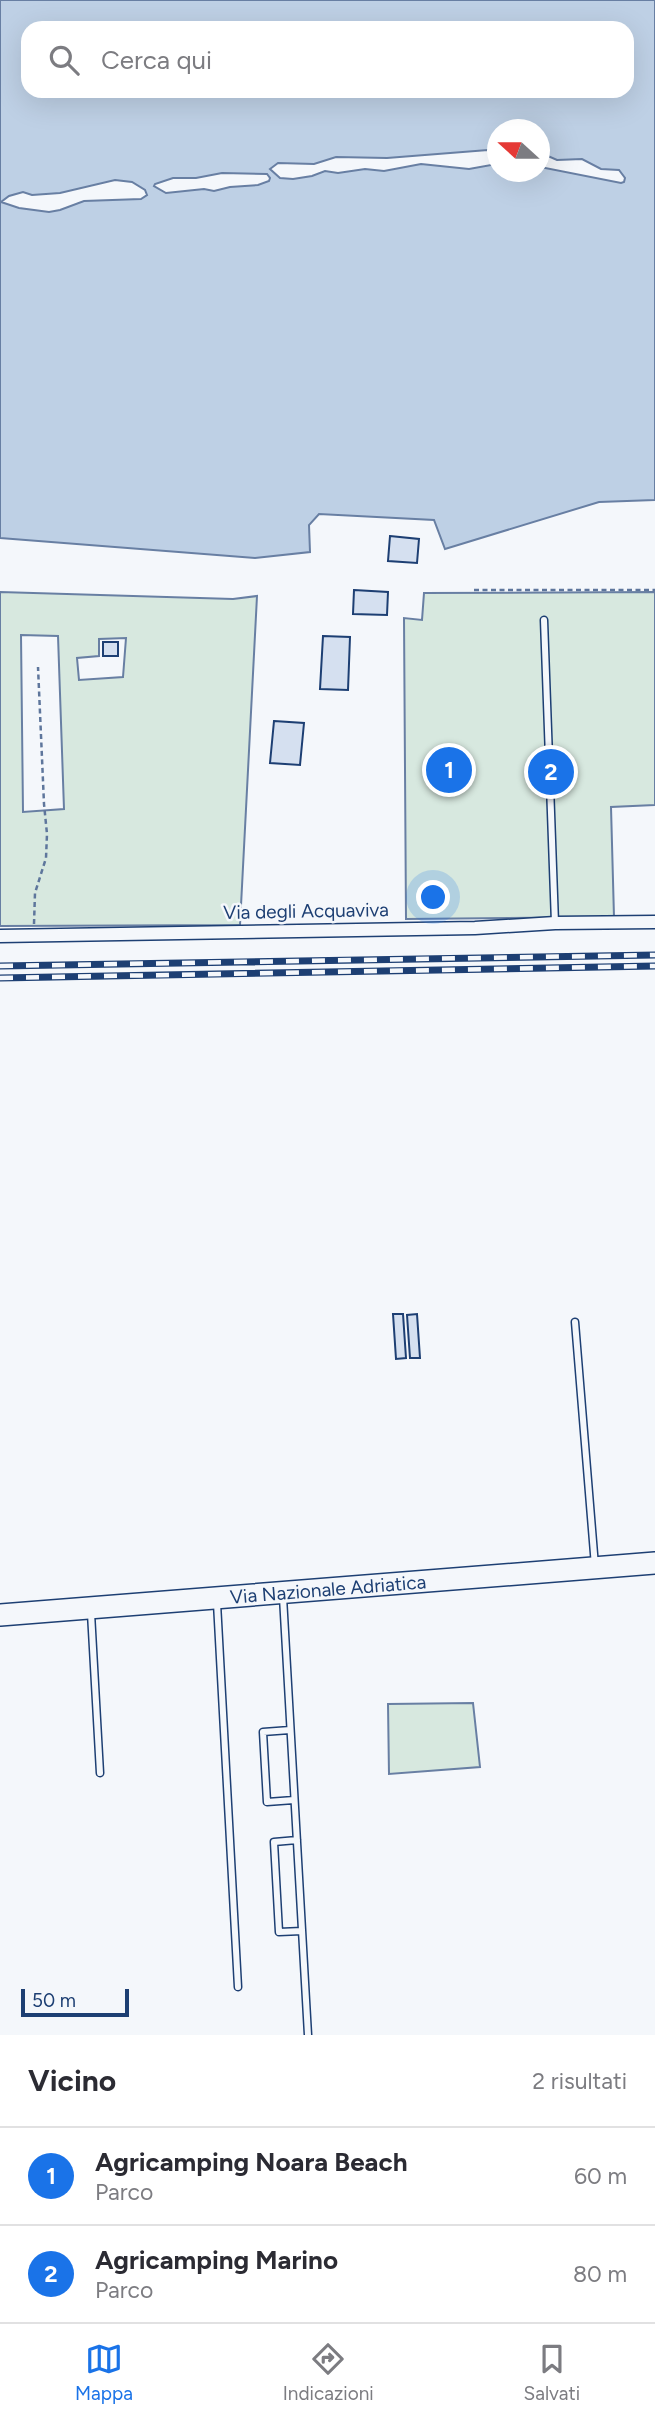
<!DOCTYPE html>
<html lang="it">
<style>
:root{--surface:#fff;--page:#f7f7f7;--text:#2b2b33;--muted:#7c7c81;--line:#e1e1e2;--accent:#1a73e8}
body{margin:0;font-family:Figtree,sans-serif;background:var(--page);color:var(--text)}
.compass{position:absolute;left:487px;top:119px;width:63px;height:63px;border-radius:50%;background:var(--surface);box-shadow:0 7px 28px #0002;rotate:291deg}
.scale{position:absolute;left:21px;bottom:18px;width:108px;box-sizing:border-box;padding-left:7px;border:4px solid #1d3f73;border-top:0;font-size:19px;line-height:24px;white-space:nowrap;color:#1d3f73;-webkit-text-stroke:5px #f4f7fb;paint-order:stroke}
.you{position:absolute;left:434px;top:898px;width:24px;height:24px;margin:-18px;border:5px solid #fff;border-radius:50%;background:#1a73e8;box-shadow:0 0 0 10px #1a73e833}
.badge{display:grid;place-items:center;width:46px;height:46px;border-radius:50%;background:var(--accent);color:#fff;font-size:23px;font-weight:700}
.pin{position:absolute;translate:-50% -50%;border:4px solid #fff;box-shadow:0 2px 7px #0006}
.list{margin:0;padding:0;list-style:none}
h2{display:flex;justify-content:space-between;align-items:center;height:91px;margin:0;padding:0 28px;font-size:30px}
h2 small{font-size:23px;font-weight:400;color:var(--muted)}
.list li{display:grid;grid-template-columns:46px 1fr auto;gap:21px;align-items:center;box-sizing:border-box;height:98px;padding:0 28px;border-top:2px solid var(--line)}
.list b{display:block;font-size:26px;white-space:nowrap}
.list p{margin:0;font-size:23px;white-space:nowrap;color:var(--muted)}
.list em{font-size:23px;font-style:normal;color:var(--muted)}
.icon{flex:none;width:38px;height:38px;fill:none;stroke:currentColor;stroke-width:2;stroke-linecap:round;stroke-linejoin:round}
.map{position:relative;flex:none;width:655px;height:2035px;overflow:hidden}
.search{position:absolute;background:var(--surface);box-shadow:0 7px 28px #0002;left:21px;right:21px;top:21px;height:77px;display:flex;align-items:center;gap:18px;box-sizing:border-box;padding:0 24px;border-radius:21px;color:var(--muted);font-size:26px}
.sheet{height:287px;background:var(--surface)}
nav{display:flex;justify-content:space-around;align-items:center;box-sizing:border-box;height:98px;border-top:2px solid var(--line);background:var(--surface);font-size:19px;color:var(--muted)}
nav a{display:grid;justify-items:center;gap:4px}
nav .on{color:var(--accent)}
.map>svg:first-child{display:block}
.green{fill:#d7e8df;stroke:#687fa3;stroke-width:2;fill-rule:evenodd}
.water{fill:#bed0e5;stroke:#687fa3;stroke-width:2;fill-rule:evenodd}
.pier{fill:#f4f7fb;stroke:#687fa3;stroke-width:2}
.building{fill:#d5e0f0;stroke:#1d3f73;stroke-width:2}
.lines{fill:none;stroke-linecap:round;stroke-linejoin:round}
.service-casing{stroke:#1d3f73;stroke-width:9}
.minor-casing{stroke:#1d3f73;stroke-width:15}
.primary-casing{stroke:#1d3f73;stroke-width:24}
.path{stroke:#5e769c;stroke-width:2.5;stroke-dasharray:5 3.5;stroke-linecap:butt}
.service{stroke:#f4f7fb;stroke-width:6}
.minor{stroke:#f4f7fb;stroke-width:12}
.primary{stroke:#f4f7fb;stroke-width:21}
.rail-casing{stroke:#1d3f73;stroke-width:7}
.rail{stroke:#f4f7fb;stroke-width:4.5;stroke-dasharray:13;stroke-linecap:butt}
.labels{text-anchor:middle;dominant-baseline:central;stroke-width:5;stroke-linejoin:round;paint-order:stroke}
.street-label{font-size:19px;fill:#1d3f73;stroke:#f4f7fb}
</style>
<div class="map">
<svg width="655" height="2035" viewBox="0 0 655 2035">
<rect width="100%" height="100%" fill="#f4f7fb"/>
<!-- green -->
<path class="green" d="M0 592 233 599 257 596 240 925 0 926ZM21 635 58 636 64 809 23 812ZM126 638 123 677 79 680 77 658 99 656V639Z
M655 592V805L611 807 614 917 406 919 404 618 422 620 424 593Z
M473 1703 480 1767 389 1774 388 1704Z"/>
<!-- water -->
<path class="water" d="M0 0H655V500L599 502 445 549 434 520 319 514 309 525 310 552 255 558 0 538ZM28 28H627V91H28ZM498 130H540V172H498Z"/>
<!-- pier -->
<path class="pier" d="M488 150 497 151V164L469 169 421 164 384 171 365 169 338 173 325 171 312 176 293 179 280 178 270 169 278 163 314 164 336 157 387 158Z
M541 153 557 160 582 159 601 169 619 170 625 178 624 182 621 183 540 167Z
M222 173 267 174 270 178 269 181 258 185 230 187 214 191 204 189 166 193 154 186 155 184 173 178H196Z
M115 180 132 182 145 190 147 195 141 199 84 201 60 210 49 212 19 208 1 202 9 196 23 192 32 195 60 193Z"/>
<!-- building -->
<path class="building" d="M390 536 419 539 417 563 388 561Z
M354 590 388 592 387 615 353 614Z
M323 636 350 637 348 690 320 689Z
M103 642H118V656H103Z
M274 721 304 723 300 765 270 763Z
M393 1314H403L406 1358 396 1359Z
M417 1314 420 1358H410L407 1315Z"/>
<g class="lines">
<!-- service casing -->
<g class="service-casing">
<path id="service" d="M544 620 555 923
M575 1322 595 1566
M283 1597 308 2035
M217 1603 238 1987
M91 1613 100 1773
M290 1730 263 1732 267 1802 294 1800
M297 1840 274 1842 279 1932 302 1931"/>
</g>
<!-- minor casing -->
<g class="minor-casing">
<path id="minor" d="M0 936 475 928 555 923 655 922"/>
</g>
<!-- primary casing -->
<g class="primary-casing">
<g id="primary">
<path id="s1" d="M0 1615 655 1563"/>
</g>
</g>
<!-- path -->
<path class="path" d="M474 590H655
M34 924 35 893 46 858 47 834 44 804 38 667"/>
<!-- service -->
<use href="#service" class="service"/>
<!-- minor -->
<use href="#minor" class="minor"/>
<!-- primary -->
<use href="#primary" class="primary"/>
<!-- rail casing -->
<g class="rail-casing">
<path id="rail" d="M0 966 655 955
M0 978 655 966"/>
</g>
<!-- rail -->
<use href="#rail" class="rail"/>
</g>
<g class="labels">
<!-- street labels -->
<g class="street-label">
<text transform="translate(306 911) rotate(-1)">Via degli Acquaviva</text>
<text stroke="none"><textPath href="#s1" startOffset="329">Via Nazionale Adriatica</textPath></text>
</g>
</g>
</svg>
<svg class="compass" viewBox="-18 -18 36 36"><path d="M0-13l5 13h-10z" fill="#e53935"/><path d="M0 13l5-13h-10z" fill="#7c7c81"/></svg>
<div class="scale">50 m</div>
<div class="you"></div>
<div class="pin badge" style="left:449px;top:770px">1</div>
<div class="pin badge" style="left:551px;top:772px">2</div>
<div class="search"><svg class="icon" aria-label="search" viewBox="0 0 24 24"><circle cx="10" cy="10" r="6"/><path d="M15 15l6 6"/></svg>Cerca qui</div>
</div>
<section class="sheet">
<h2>Vicino<small>2 risultati</small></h2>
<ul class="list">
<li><span class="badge">1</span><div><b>Agricamping Noara Beach</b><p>Parco</p></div><em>60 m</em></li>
<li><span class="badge">2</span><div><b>Agricamping Marino</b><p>Parco</p></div><em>80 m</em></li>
</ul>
</section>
<nav>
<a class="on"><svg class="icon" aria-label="map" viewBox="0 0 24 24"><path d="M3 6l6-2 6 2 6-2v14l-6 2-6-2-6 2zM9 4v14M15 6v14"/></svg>Mappa</a>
<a><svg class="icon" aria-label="directions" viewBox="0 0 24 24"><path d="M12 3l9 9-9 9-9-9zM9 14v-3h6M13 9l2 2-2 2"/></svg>Indicazioni</a>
<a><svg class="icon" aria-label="saved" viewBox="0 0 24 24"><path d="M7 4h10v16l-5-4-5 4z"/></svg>Salvati</a>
</nav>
